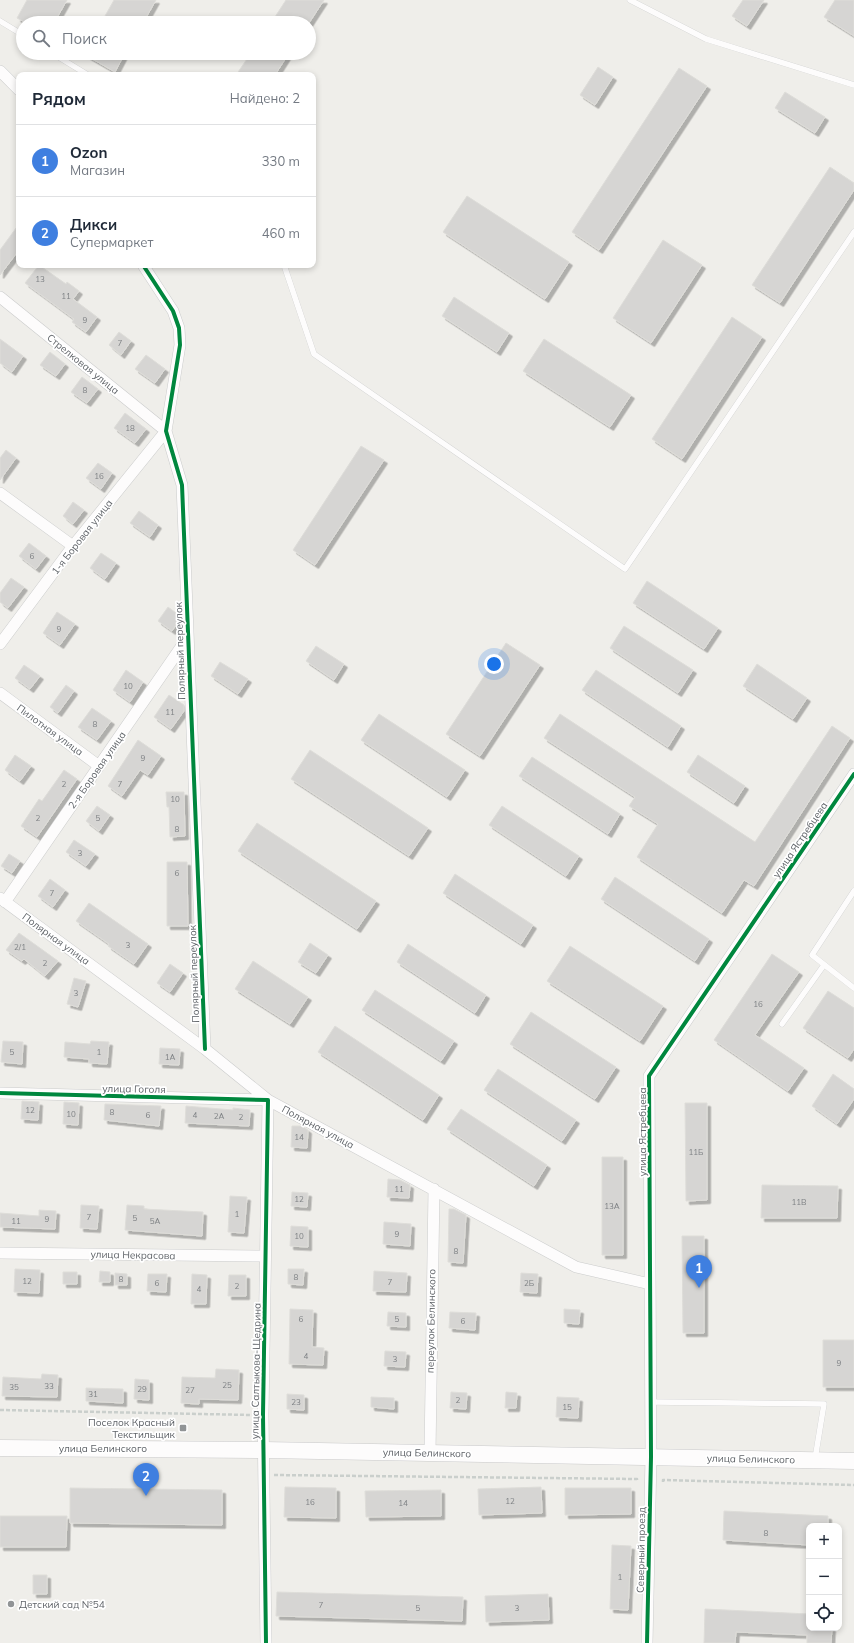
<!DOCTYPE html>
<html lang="ru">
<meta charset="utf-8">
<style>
:root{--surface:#fff;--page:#f2f2f3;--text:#1f2937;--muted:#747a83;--line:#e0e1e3;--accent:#919496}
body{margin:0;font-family:Mulish,sans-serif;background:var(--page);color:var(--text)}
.controls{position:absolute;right:12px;bottom:12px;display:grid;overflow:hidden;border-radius:8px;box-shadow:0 2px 6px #0003}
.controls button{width:36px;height:36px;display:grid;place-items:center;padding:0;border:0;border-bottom:1px solid var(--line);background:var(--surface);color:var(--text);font:20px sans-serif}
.you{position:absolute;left:494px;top:664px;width:14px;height:14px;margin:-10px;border:3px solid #fff;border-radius:50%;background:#1a73e8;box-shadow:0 0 0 6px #1a73e833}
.badge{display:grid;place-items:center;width:26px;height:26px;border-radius:50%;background:var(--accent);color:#fff;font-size:13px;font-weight:700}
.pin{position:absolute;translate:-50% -33px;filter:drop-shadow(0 1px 2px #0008)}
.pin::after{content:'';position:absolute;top:21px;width:14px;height:12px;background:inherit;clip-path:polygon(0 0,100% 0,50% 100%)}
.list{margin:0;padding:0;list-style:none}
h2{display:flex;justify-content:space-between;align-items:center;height:52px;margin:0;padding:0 16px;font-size:17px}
h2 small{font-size:13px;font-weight:400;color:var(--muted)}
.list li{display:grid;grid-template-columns:26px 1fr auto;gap:12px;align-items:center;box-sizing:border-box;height:72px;padding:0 16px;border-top:1px solid var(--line)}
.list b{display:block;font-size:15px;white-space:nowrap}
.list p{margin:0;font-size:13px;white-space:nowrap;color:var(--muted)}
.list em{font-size:13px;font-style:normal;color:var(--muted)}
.icon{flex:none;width:22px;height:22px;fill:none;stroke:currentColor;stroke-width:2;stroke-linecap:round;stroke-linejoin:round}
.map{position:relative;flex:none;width:854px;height:1643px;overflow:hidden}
.search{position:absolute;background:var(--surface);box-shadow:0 2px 6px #0003;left:16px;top:16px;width:300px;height:44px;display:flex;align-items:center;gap:10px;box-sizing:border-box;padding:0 14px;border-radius:22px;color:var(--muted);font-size:15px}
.panel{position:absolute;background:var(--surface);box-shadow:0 2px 6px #0003;left:16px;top:72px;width:300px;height:196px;border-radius:8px}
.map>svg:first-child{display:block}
.building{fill:#d6d5d3;stroke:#deddd9;filter:url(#shadow)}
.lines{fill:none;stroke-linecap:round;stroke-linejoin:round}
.lane-casing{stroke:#cbcccc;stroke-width:6}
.street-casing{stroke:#cbcccc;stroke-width:12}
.secondary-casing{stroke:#cacacb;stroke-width:17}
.path{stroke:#cacfcc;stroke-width:2.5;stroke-dasharray:4 2;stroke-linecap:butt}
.lane{stroke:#fdfcfc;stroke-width:5.5}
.street{stroke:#fdfcfc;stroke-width:11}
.secondary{stroke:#fdfcfc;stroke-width:16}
.cycleway-casing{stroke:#fff;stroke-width:6}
.cycleway{stroke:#00873e;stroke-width:4}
.poi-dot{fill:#919496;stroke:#fff;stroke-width:1.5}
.labels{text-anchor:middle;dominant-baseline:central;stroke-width:3.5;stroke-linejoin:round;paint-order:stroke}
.number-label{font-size:8px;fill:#7e8184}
.street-label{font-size:10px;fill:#5f6368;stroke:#fff}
.poi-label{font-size:10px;fill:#5f6368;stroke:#fff;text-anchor:end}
</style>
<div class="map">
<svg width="854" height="1643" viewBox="0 0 854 1643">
<defs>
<filter id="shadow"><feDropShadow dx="3.5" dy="3.5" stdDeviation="0" flood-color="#0004"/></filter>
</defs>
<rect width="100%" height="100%" fill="#efeeea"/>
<!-- building -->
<path class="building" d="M27 0H67L54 23H26L17 18Z
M114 0H156L143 23H101Z
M286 0H324L309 23H271Z
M743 0H764L747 26 732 16Z
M835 0H854V36L824 17Z
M82 53H125L115 72Z
M251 53H289L275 75H236Z
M598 67 613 77 595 105 580 95Z
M679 68 707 86 599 250 572 232Z
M785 92 825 117 815 133 775 108Z
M830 167 854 183V190L780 303 752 285Z
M467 196 569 262 545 299 443 232Z
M19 224V250L0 275V250Z
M663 240 702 265 651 343 613 318Z
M39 265 66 284 67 282 79 291 73 299 97 317 86 332 72 322 74 319 25 283Z
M454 297 509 333 497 352 442 316Z
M732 317 762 337 682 459 652 439Z
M119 332 131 341 121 355 109 345Z
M0 339 23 356 12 372 0 363Z
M544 339 631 395 610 427 523 371Z
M50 352 65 364 56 376 40 365Z
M146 355 165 369 155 383 135 369Z
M82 377 98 389 87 403 71 392Z
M125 413 146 429 135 443 114 428Z
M361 446 384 460 315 565 293 550Z
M6 450 16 458 0 480V458Z
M98 463 112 473 101 489 86 478Z
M73 502 84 510 73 524 63 516Z
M139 511 158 525 150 537 130 523Z
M29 543 46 556 36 569 19 556Z
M101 553 116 563 105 579 90 568Z
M11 578 24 587 8 608 0 602V593Z
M647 581 718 628 704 649 633 603Z
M168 607 180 616V619L172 631 158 621Z
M57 612 75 624 60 645 43 633Z
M624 626 693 670 678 693 610 648Z
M506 643 540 665 480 756 446 734Z
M316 646 344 664 334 680 306 661Z
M220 662 248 679 238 694 211 676Z
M757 664 807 698 793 719 743 686Z
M24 665 40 676 30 689 15 678Z
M126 670 143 682 130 702 113 690Z
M596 670 681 726 668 747 582 690Z
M66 685 74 691 58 713 50 707Z
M169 695 184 705V711L171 729 154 717Z
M92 708 111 721 97 740 78 727Z
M379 714 465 770 447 797 361 740Z
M560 714 755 842 832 726 850 738 754 886 744 880 722 913 637 857 658 824 629 806 635 797 544 738Z
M138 740 161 756 148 775 140 770 122 796 108 786Z
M310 750 428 828 409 856 291 779Z
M15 755 31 766 20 781 5 770Z
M698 755 745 786 734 803 687 772Z
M532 757 620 814 608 834 519 776Z
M64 770 77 779 37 837 21 826 39 799 42 801Z
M166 792H184L185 836 170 837 169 807H167Z
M97 806 110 815 99 831 86 821Z
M502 806 579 856 566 876 489 825Z
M257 823 376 901 357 929 238 851Z
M74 840 95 854 86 866 66 852Z
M9 854 20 861 12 873 1 866Z
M167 862H187L188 926H167Z
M455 874 533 925 521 944 443 893Z
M615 877 709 939 695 961 601 899Z
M50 879 65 890 53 907 38 896Z
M89 903 148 944 134 964 108 946 109 944 76 921Z
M19 933 58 961 45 976 24 959 22 961 6 950Z
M310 943 328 955 316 973 298 962Z
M408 944 486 995 475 1013 397 962Z
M570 946 663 1006 640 1041 547 981Z
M772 954 799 972 755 1035 804 1068 788 1091 714 1040Z
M253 961 308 997 290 1024 235 989Z
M170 964 183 973 170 992 157 983Z
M74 978 86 981 78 1007 67 1004Z
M375 990 454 1041 441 1061 362 1010Z
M828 991 854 1008V1049L848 1058 803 1028Z
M531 1012 616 1067 595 1099 510 1044Z
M335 1026 439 1095 423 1120 318 1052Z
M3 1041 23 1042 22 1064 1 1062Z
M91 1041 109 1042 107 1064 89 1063V1059L64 1057 65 1042 90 1044Z
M160 1048 180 1049 179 1065 159 1064Z
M498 1069 576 1120 562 1141 484 1090Z
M833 1074 854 1089V1099L837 1124 812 1106Z
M22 1101 39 1102 38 1120 21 1119Z
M64 1102 79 1103 78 1125 63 1124Z
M685 1103H707V1200L686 1201Z
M105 1104 161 1106 159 1126 104 1120Z
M186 1106 233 1110V1108L250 1110 249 1126 185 1123Z
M461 1109 547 1165 534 1186 447 1129Z
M292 1126H302L308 1130 307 1148 291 1147Z
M602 1157H623V1255H602Z
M388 1179 400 1180 410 1185 409 1198 387 1197Z
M762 1185 838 1186 837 1218H761Z
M292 1192 308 1193 307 1207 291 1206Z
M230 1196 247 1197 244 1233 228 1232Z
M81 1205 99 1206 97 1229 80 1228Z
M127 1205 144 1206V1209L203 1212 202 1236 125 1230Z
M449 1209H454L466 1215 463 1263 448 1262Z
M39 1210 56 1211 55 1229 0 1227V1213L39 1216Z
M384 1222 411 1224 410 1246 383 1244Z
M291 1226 308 1227V1247L290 1246Z
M682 1236H704V1333H683Z
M15 1269 40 1270 39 1293 14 1292Z
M288 1269H304L303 1285 288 1284Z
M100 1271 110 1272V1282H99Z
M374 1271 407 1273 406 1292 373 1291Z
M63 1272H77V1284H63Z
M115 1273 127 1274V1285H115Z
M521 1273 538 1274 537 1293 520 1292Z
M148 1274H167L166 1292 147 1291Z
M192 1274 207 1275 206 1304H191Z
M229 1275H246V1296H228Z
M290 1309 313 1310 312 1347 324 1348 323 1365 289 1364Z
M564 1309 580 1310 579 1324 564 1323Z
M388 1312 406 1313V1327L387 1326Z
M450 1312 476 1313 475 1330 449 1328Z
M823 1340H854V1387H823Z
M385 1351 406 1352 405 1367 384 1366Z
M216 1369 239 1370 238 1400 199 1399V1404L181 1403 182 1377 215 1378Z
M42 1374 58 1375 57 1397 2 1396 3 1377 41 1379Z
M135 1379 149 1380V1400L134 1399Z
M86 1388 123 1389V1403L86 1401Z
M451 1392 467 1393 466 1409 450 1408Z
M506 1392 517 1393 516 1408H505Z
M287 1394 304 1395V1410L287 1409Z
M371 1397 394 1398V1409L371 1407Z
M557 1397 579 1398 578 1418 556 1417Z
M285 1487 336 1488V1518L284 1517Z
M541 1487 542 1513 479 1515 478 1489Z
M70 1488 222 1490V1525L70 1523Z
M565 1488H631V1514L565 1515Z
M441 1490V1516L366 1517 365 1491Z
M724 1511 828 1516V1526H809V1545L723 1540Z
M0 1516H67L66 1547H0Z
M612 1545 631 1546 628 1610 610 1609Z
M33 1575H47V1594H33Z
M277 1592 463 1597 462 1621 276 1616Z
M548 1594 549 1620 486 1622 485 1596Z
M705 1609 809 1614V1628H832L831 1643H807V1635L736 1632 735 1643H704Z"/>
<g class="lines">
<!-- lane casing -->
<g class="lane-casing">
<path id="lane" d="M630 0 706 39 854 85
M0 21 23 35
M52 53 88 75
M284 265 314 354 625 569 854 232
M854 891 812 955 854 988
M782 1024 824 965
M650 1402 824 1404 815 1459"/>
</g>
<!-- street casing -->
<g class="street-casing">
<path id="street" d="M0 71 19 90
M143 265 173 311 179 328 180 345 166 431 182 485 205 1049
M0 297 166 431 73 546 0 644
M0 493 73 546
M0 693 99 766
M0 898 205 1049 268 1100 576 1267 650 1284
M5 902 188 637
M0 1093 268 1100 263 1415 266 1643
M0 1253 265 1256
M430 1453 434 1189
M647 1643 651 1457 649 1076 854 774"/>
</g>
<!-- secondary casing -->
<g class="secondary-casing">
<path id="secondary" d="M0 1448 264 1450 854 1461"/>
</g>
<!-- path -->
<path class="path" d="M0 1410 252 1415
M274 1475 637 1479V1481
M663 1482V1480L854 1485"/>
<!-- lane -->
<use href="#lane" class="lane"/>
<!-- street -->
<use href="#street" class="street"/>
<!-- secondary -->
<use href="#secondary" class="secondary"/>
<!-- cycleway casing -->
<g class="cycleway-casing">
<path id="cycleway" d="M143 265 173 311 179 328 180 345 166 431 182 485 205 1049
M0 1093 268 1100 263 1415 266 1643
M647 1643 651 1457 649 1076 854 774"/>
</g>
<!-- cycleway -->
<use href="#cycleway" class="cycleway"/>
</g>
<!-- markers -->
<g class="poi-dot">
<rect x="179" y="1424" width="8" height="8" rx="2"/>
<circle cx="11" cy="1604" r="4"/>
</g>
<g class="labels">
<!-- number labels -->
<g class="number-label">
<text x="40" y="279">13</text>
<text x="66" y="296">11</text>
<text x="85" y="320">9</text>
<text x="120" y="343">7</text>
<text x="85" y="390">8</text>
<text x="130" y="428">18</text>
<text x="99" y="476">16</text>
<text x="32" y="556">6</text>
<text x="59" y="629">9</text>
<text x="128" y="686">10</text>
<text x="170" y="712">11</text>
<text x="95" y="724">8</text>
<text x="143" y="758">9</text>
<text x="64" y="784">2</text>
<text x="120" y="784">7</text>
<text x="175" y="799">10</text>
<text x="38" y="818">2</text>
<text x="98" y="818">5</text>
<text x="177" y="829">8</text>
<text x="80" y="853">3</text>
<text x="177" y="873">6</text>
<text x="52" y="893">7</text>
<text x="128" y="945">3</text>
<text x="20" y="947">2/1</text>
<text x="45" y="963">2</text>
<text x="76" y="993">3</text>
<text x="758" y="1004">16</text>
<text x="12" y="1052">5</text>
<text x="99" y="1052">1</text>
<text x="170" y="1057">1А</text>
<text x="30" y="1110">12</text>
<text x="112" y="1112">8</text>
<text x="71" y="1114">10</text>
<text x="148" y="1115">6</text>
<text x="195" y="1115">4</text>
<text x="219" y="1116">2А</text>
<text x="241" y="1117">2</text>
<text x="299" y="1137">14</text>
<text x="696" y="1152">11Б</text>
<text x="399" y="1189">11</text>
<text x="299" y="1199">12</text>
<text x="799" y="1202">11В</text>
<text x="612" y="1206">13А</text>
<text x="237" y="1214">1</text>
<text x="89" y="1217">7</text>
<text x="135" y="1218">5</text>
<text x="47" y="1219">9</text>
<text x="16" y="1221">11</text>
<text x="155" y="1221">5А</text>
<text x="397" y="1234">9</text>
<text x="299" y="1236">10</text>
<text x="456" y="1251">8</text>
<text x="296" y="1277">8</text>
<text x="121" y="1279">8</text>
<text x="27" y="1281">12</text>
<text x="390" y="1282">7</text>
<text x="157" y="1283">6</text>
<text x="529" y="1283">2Б</text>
<text x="237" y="1286">2</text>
<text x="199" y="1289">4</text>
<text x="301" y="1319">6</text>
<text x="397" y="1319">5</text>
<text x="463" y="1321">6</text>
<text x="306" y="1356">4</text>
<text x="395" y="1359">3</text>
<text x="839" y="1363">9</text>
<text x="227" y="1385">25</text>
<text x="49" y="1386">33</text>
<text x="14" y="1387">35</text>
<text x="142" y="1389">29</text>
<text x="190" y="1390">27</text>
<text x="93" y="1394">31</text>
<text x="458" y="1400">2</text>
<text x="296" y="1402">23</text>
<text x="567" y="1407">15</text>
<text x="510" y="1501">12</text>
<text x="310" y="1502">16</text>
<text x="403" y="1503">14</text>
<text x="766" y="1533">8</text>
<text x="620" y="1577">1</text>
<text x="321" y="1605">7</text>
<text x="418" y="1608">5</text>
<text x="517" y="1608">3</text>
</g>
<!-- street labels -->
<g class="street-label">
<text transform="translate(83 364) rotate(39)">Стрелковая улица</text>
<text transform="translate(82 537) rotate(-52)">1-я Боровая улица</text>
<text transform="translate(180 651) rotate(-92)">Полярный переулок</text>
<text transform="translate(50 730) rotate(36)">Пилотная улица</text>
<text transform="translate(97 770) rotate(-55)">2-я Боровая улица</text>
<text transform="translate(800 840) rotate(-56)">улица Ястребцева</text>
<text transform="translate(56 939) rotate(36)">Полярная улица</text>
<text transform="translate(194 974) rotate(-92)">Полярный переулок</text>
<text transform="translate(134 1089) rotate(1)">улица Гоголя</text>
<text transform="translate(318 1127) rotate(28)">Полярная улица</text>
<text transform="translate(642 1132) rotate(-90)">улица Ястребцева</text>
<text transform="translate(133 1255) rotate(1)">улица Некрасова</text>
<text transform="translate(431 1321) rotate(-89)">переулок Белинского</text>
<text transform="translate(256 1371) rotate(-89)">улица Салтыкова-Щедрина</text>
<text x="103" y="1448">улица Белинского</text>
<text transform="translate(427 1453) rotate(1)">улица Белинского</text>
<text transform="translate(751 1459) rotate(1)">улица Белинского</text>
<text transform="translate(641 1550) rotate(-89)">Северный проезд</text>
</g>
<!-- poi labels -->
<g class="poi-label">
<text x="175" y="1422">Поселок Красный<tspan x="175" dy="12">Текстильщик</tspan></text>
<text x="19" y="1604" text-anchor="start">Детский сад №54</text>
</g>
</g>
</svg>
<div class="controls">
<button>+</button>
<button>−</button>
<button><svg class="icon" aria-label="locate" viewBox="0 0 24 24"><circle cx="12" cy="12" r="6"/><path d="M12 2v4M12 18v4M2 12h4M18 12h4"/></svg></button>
</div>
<div class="you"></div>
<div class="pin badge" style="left:699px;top:1288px;background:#3f7fe0">1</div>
<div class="pin badge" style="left:146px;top:1496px;background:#3f7fe0">2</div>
<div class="search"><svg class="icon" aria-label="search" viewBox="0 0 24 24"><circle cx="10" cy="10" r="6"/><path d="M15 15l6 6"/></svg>Поиск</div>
<section class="panel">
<h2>Рядом<small>Найдено: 2</small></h2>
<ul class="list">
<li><span class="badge" style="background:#3f7fe0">1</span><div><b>Ozon</b><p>Магазин</p></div><em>330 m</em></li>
<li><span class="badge" style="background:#3f7fe0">2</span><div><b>Дикси</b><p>Супермаркет</p></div><em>460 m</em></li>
</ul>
</section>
</div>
